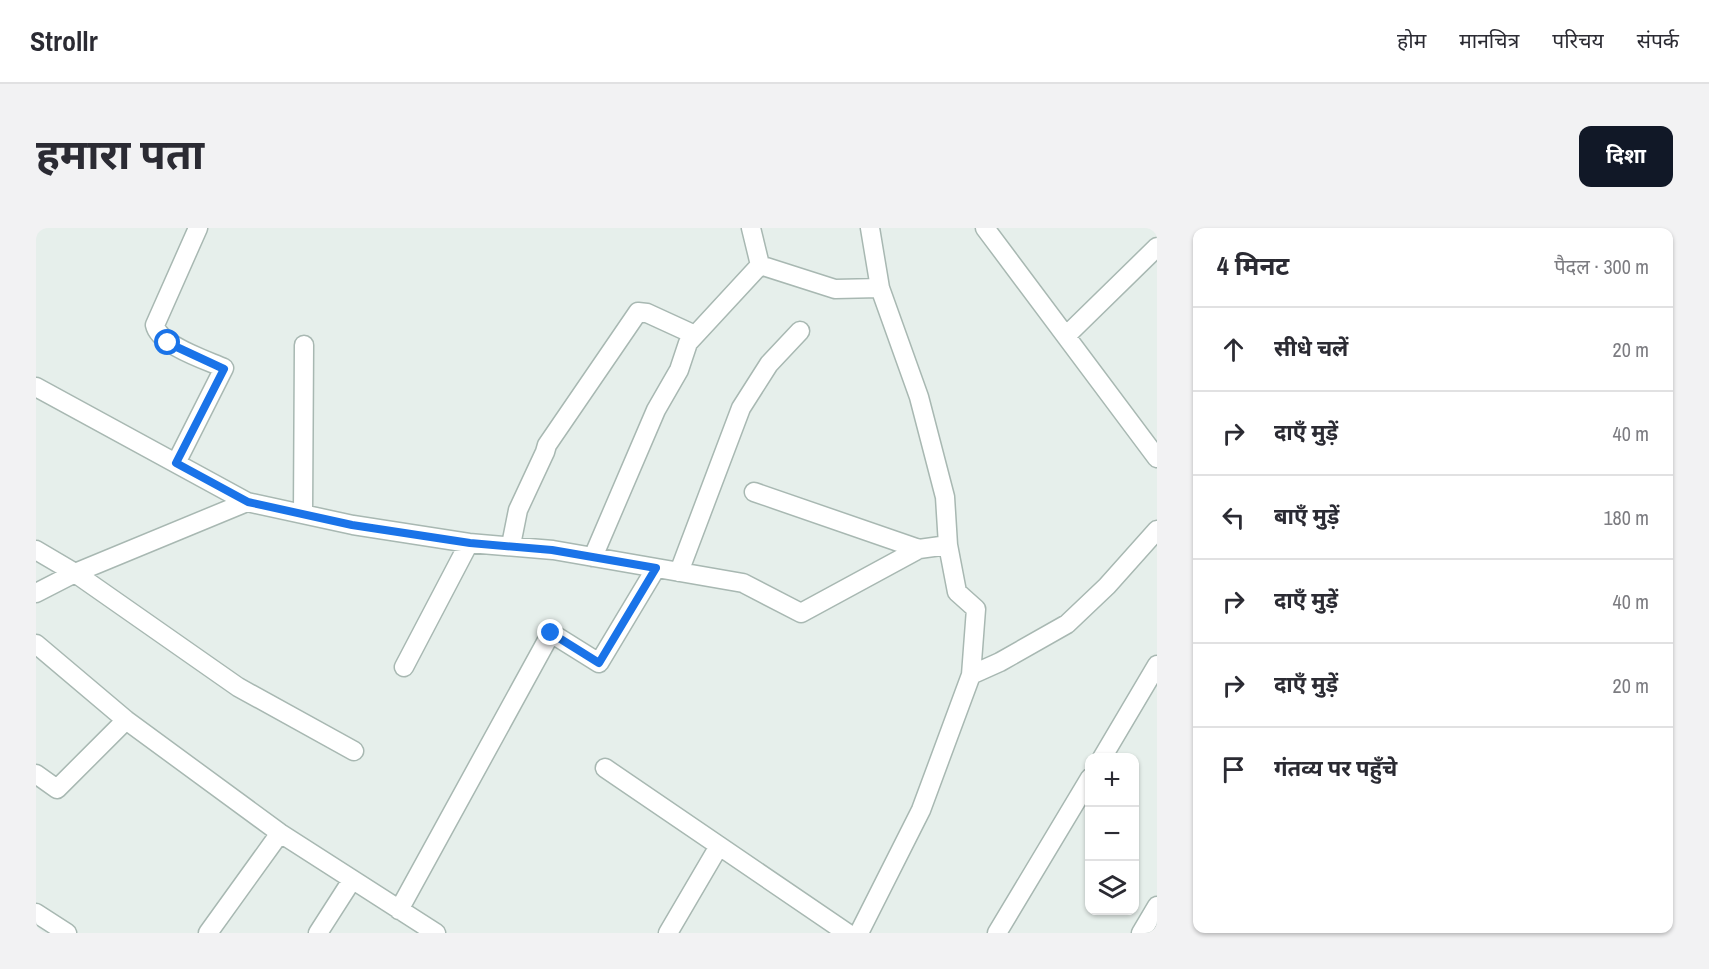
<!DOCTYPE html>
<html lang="hi">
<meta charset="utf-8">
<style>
:root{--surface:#fff;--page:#f2f2f3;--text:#2b2b33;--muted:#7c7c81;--line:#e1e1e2;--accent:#111827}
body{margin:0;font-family:"Archivo Narrow","Noto Sans Devanagari",sans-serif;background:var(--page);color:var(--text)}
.controls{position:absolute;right:18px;bottom:18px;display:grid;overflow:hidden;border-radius:12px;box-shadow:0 2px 4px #0004}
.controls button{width:54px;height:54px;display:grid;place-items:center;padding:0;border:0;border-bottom:2px solid var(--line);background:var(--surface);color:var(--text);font:30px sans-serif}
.stop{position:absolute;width:18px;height:18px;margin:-14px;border:4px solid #1a73e8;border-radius:50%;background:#fff}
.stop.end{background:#1a73e8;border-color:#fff;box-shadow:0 2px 6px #0008}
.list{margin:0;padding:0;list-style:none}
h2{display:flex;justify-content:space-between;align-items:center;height:78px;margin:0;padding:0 24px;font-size:26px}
h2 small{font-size:20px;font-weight:400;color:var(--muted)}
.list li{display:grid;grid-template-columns:39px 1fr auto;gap:18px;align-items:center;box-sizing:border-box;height:84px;padding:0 24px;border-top:2px solid var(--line)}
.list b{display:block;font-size:22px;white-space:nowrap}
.list em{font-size:20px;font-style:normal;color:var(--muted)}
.icon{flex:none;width:33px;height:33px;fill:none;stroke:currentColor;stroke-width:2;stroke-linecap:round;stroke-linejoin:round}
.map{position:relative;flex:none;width:1121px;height:705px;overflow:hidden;border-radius:12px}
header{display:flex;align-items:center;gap:36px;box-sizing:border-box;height:84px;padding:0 30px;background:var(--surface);border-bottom:2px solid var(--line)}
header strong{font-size:28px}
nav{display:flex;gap:33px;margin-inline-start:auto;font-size:21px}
.intro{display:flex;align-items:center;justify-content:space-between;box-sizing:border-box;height:144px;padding:0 36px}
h1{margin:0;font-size:42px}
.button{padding:15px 27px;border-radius:12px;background:var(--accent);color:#fff;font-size:21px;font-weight:700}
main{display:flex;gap:36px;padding:0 36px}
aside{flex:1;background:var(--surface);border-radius:12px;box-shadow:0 2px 4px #0004}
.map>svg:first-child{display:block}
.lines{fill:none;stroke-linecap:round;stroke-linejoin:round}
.minor-casing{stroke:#a8b8b2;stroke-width:21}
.minor{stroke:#fff;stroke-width:18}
.route{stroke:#1a73e8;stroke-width:8}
</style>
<header>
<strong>Strollr</strong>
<nav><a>होम</a><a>मानचित्र</a><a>परिचय</a><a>संपर्क</a></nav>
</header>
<div class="intro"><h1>हमारा पता</h1><a class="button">दिशा</a></div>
<main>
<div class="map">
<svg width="1121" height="705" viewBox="0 0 1121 705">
<rect width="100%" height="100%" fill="#e6efeb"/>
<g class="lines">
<!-- minor casing -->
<g class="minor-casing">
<path id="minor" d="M715 0 724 37 799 61 844 60 883 169 909 269 912 317 921 364 940 381 935 447
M834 0 844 60
M949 0 1121 230
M1030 108 1121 19
M0 159 211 274 317 297 433 315 517 322 707 355 765 385 883 321 912 317
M140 235 188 140C170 132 123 117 119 97L162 0
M718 264 883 321
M267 286 268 117
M475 317 482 282 509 224 511 217 602 84 611 85 659 107
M0 322 39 345 202 459 318 523
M557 329 620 182 643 142 652 115 724 37
M643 344 705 180 733 136 764 103
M0 365 39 345 211 274
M0 416 90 492 244 605 400 705
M368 439 433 315
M1066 530 1121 437
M569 540 811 705
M0 546 21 561 90 492
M363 682 515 405 563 435 620 340
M0 685 31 705
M172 705 244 605
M282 705 316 652
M632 705 683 618
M823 705 885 582 935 447 964 434 1031 396 1071 358 1121 302
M961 705 1054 550
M1105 705 1121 678"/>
</g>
<!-- minor -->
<use href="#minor" class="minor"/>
</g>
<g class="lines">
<!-- route -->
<path class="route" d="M132 115 188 141 140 235 212 274 316 297 434 315 516 322 620 340 563 435 515 405"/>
</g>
</svg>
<div class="controls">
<button>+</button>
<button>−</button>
<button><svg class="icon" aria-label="layers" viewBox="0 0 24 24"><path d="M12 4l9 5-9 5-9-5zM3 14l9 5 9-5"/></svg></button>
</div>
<div class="stop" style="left:132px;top:115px"></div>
<div class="stop end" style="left:515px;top:405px"></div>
</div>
<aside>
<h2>4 मिनट<small>पैदल · 300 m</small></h2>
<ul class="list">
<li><svg class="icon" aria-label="ahead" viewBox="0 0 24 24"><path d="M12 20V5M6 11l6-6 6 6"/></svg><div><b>सीधे चलें</b></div><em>20 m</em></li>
<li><svg class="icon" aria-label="right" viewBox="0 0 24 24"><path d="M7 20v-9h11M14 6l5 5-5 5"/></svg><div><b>दाएँ मुड़ें</b></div><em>40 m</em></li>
<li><svg class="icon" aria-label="left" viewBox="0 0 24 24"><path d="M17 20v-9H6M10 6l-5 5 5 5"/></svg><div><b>बाएँ मुड़ें</b></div><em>180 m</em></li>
<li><svg class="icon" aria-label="right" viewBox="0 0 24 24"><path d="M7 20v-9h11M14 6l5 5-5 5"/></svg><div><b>दाएँ मुड़ें</b></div><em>40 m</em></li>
<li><svg class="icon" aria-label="right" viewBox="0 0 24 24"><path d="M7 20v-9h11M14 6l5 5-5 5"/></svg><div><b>दाएँ मुड़ें</b></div><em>20 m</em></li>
<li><svg class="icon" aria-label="arrive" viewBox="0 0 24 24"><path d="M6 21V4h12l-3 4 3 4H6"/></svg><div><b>गंतव्य पर पहुँचे</b></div></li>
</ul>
</aside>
</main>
